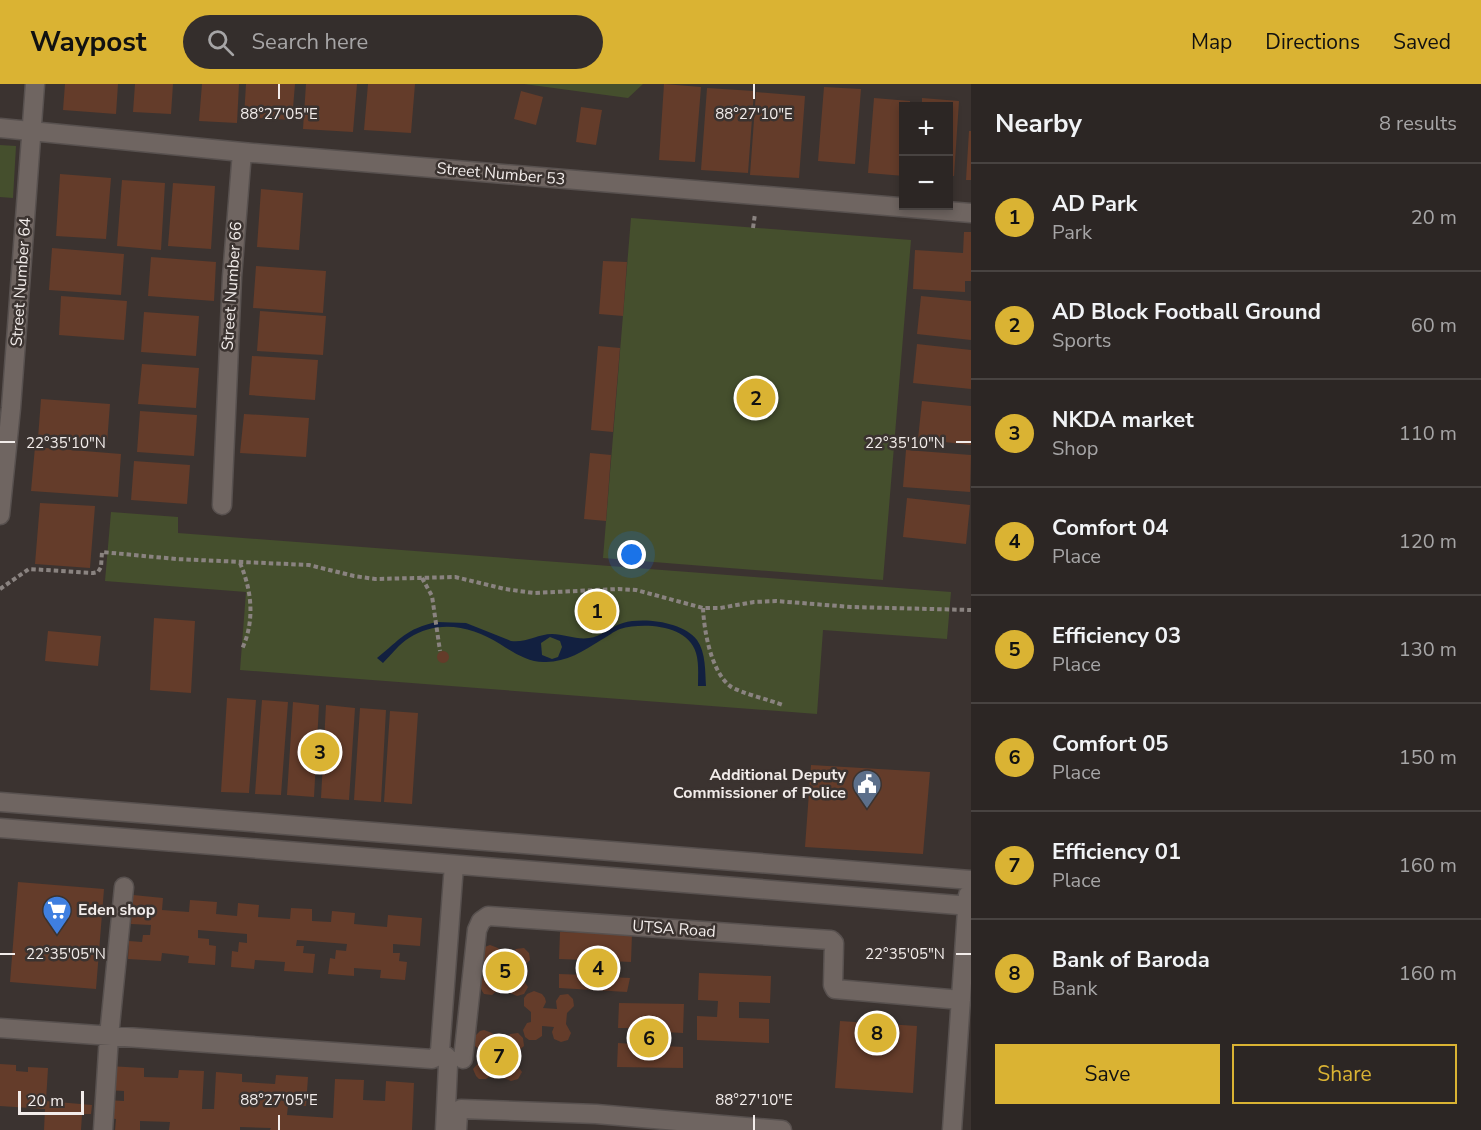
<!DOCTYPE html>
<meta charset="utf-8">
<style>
:root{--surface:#2c2624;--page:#342e2c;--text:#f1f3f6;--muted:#a6a5a6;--line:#484341;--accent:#dab333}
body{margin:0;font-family:"Nunito Sans",sans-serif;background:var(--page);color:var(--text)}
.controls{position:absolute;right:18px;top:18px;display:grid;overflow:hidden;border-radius:0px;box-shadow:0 3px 9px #0003}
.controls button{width:54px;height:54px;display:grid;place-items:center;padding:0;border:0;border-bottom:2px solid var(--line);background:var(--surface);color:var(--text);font:30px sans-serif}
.scale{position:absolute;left:18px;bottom:15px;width:66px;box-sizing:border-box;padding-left:6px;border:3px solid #f2ecea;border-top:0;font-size:16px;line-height:21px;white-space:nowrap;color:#f2ecea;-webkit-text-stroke:4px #3b3330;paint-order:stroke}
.you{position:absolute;left:632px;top:471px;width:21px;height:21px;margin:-15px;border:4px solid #fff;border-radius:50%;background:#1a73e8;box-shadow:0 0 0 9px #1a73e833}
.badge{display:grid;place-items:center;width:39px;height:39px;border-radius:50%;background:var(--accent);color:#111;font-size:20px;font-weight:700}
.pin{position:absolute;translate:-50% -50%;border:3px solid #fff;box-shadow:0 2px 6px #0006}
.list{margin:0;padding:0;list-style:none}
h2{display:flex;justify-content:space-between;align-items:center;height:78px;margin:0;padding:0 24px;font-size:26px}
h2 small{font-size:20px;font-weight:400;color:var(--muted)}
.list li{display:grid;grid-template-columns:39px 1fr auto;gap:18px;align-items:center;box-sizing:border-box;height:108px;padding:0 24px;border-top:2px solid var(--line)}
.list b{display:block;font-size:22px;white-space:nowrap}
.list p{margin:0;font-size:20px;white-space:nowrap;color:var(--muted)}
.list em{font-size:20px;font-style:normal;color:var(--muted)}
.actions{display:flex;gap:12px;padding:18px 24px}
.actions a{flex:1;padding:14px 0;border:2px solid var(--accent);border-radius:0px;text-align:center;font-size:21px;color:var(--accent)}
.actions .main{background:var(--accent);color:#111}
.icon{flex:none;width:33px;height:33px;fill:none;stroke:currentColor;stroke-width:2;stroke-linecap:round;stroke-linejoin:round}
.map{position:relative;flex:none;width:971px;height:1046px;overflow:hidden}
header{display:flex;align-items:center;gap:36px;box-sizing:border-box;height:84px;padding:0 30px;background:var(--accent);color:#111}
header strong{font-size:28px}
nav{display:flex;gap:33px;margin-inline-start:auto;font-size:21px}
.search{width:420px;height:54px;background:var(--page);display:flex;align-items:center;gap:15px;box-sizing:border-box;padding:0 21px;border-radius:33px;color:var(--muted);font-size:22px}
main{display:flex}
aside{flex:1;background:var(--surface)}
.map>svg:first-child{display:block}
.green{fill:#454f2d}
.water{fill:#122040;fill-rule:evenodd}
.building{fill:#643c2a}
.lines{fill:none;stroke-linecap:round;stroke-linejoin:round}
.minor-casing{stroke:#58514f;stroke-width:21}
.path{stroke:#8a8380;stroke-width:4;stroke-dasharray:4.5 3;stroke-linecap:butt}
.minor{stroke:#6f6561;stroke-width:18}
.ticks{fill:none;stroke:#f2ecea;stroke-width:2}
.labels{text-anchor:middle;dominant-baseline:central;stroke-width:5;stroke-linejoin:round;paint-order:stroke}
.street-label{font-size:16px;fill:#f2ecea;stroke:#3b3330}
.poi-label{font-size:16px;font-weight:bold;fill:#f2ecea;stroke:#3b3330;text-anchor:end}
.ticks-label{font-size:15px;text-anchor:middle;fill:#f2ecea;stroke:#3b3330;stroke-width:5;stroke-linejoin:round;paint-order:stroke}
</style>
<header>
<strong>Waypost</strong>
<div class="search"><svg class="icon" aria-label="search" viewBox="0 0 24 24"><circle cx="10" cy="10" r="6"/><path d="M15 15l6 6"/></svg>Search here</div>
<nav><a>Map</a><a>Directions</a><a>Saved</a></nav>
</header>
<main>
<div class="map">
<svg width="971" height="1046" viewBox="0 0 971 1046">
<rect width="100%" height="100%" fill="#3b3330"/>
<!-- green -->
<path class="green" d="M524 0H643L628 14Z
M0 61 16 62 13 114 0 113Z
M631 134 911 156 883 496 603 474Z
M111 428 178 433V449L951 508 947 555 823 546 817 630 240 586 246 508 105 497Z"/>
<!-- water -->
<path class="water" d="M437 538 466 539 511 557C526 559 538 550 552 550 564 550 577 556 589 554 601 553 611 542 623 539 644 533 683 538 697 556 706 569 705 587 706 602H698C698 591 699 579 696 569 688 541 644 538 620 545 614 547 607 553 601 556 584 567 566 578 546 578 529 579 514 569 500 560 472 542 438 535 409 554 400 559 391 571 383 579L377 574C401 555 405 545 437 538ZM550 553 560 557 562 563 558 573 552 575 542 571 541 559Z"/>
<!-- building -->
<path class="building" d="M65 0H118L116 30 63 26Z
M135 0H173L171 30 133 28Z
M202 0H239L237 39 199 37Z
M246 0H295L292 36 244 33Z
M306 0H357L353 48 303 45Z
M368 0H415L411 49 364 46Z
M664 0 701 3 695 78 659 76Z
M824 3 861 5 855 80 818 77Z
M707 4 754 7 748 89 701 86Z
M521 7 543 13 536 41 514 35Z
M756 8 805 12 799 94 750 91Z
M874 14 910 17V22H904V92L868 89Z
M922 14 959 17 954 92H948V22H922Z
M581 23 602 26 596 61 576 58Z
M969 47H971V96H966Z
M60 90 111 94 106 155 56 152Z
M122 96 165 99 161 166 117 162Z
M173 99 215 102 211 165 168 162Z
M261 105 303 109 299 166 257 163Z
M964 148H971V197H965V208L913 205 915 166 963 169Z
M52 164 124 170 121 211 49 206Z
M151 173 216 178 214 217 148 212Z
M603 177 627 178 623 232 599 230Z
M256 182 326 187 323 229 253 224Z
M61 212 127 217 124 256 59 251Z
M921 212 971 217V256L917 250Z
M260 227 326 232 323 271 257 267Z
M144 228 199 232 196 272 141 268Z
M917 260 971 266V305L913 299Z
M598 262 620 264 613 348 591 346Z
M252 272 318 276 315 316 249 311Z
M142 280 199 284 196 324 138 320Z
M41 315 110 320 107 359 38 354Z
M922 317 971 322V361L918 355Z
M140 327 197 331 194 372 137 368Z
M244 330 309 334 306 373 240 369Z
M35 363 121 370 118 413 31 407Z
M906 366 971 371 970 408 903 403Z
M590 369 611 371 606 437 584 435Z
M134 377 190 381 187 420 131 416Z
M907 414 970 421 966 460 903 453Z
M40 419 95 422 90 484 35 480Z
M154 534 195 537 191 609 150 606Z
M48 547 101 552 98 582 45 577Z
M437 573a6 6 0 1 1 12 0a6 6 0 1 1-12 0Z
M227 614 256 616 249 709 221 708Z
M262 616 288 618 281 711 255 710Z
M293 618 319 621 314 713 287 711Z
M326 621 355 624 349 716 321 714Z
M360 624 386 626 381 718 354 716Z
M390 627 418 629 412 720 384 718Z
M811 681 930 688 923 770 805 763Z
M18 798 104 805 96 905 10 898Z
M133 811 163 814 162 826 189 828 190 816 217 818 216 830 237 832 238 819 259 821 258 833 290 835 291 824 312 825V837L331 838 332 827 355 829 354 840 387 843 388 831 422 834 420 862 393 860V869H400L399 877 407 878 405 896 380 894 381 886 354 884V892L328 890 330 874 335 875 336 866 346 867 347 860 297 856 296 862H304L303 869 315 870 313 889 284 887 285 878 255 876 254 885 231 883 232 867 238 868 239 858 247 859V850L198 846V854L209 855V861L216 862 215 881 188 879 189 872 162 869 161 877 128 875 129 857 142 858 143 851H150L151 841 131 840Z
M560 848 632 850 631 878 610 877 609 893 630 894 627 908 559 904V890L586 891 587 876 559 875Z
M490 861 498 864 501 868 502 872 499 878 513 879 511 871 516 865 524 864 529 869 530 876 523 883 522 894 528 903 524 910 517 912 510 909 508 902 510 897 498 896V906L492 911 484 910 482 907 479 900 483 893 486 892 487 882 480 876 482 864Z
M699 889 771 892 770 919 739 918V934L769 935V959L697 956V932L717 933 718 917 698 916Z
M534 907 542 910 545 914 546 918 543 924 557 925 556 917 560 911 568 910 573 915 574 922 567 929 566 940 571 949 568 956 561 958 554 955 552 948 554 943 542 942V952L536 956H529L525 953 523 946 527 939 531 938V928L524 922V914L527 910Z
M619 919 684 920 683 949 665 948 664 962 683 963V984L617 983 618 959 633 960V944H618Z
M840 937 917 942 913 1009 835 1004Z
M484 946 492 949 495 952 496 957 493 963 507 964 506 956 510 950 518 949 523 954 524 962 517 968 516 979 522 988 518 995 511 997 504 994 502 987 504 982 492 981V991L486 995H479L476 992 473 985 481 976V967L475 962 474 953 480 947Z
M0 980 16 981V987L28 988V983L48 984 46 1017 92 1021 91 1030H82L81 1046H44L45 1025 0 1022Z
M108 982 144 984V993L178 994 179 986 204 987 202 1025H214L216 988 242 990V998L275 1000 276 991 308 993 306 1022 288 1021 287 1031 333 1034 335 995 364 996 363 1016 385 1017 386 997 414 999 412 1046H270L271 1044 240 1043V1046H169L170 1038 140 1037V1046H115L116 1035 105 1034 106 1016 124 1017V1007L107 1006Z"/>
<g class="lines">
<!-- minor casing -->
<g class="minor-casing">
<path id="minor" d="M0 44 242 68 971 129
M222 421 232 193 242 68
M0 431 11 324 35 0
M0 718 971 796
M0 744 971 822
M0 944 432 975 436 973 440 967 454 781
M440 967 447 973 448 981 445 1046
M463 975 477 846 481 837 488 832 831 856 834 859 833 901 835 905 961 916
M103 1046 109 952 124 803
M457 1046 458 1029 461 1025 596 1030 782 1046
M952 1046 968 811"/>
</g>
<!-- path -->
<path class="path" d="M753 144 755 130
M240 479C252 507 255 537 242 565
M422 494 432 512 440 567
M0 505 29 485 93 489 98 488 101 483 102 468 176 475 309 481 354 492 375 495 455 493 505 505 534 509 618 505 636 506 703 524H720L754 518 776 517 851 523 971 526
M703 524C704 547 711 587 730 602 740 609 770 616 783 621"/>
<!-- minor -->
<use href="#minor" class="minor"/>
</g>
<!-- ticks -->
<path class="ticks" d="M279 0V15M754 0V15M0 358H15M956 358H971M0 870H15M956 870H971M279 1031V1046M754 1031V1046"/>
<!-- icons -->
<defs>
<g id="civic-pin" transform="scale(1.5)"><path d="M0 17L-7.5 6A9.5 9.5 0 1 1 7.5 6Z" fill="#5c6f8a" stroke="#3b3330"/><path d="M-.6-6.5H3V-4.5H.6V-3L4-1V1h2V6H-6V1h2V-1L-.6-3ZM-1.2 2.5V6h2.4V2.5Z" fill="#fff"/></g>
<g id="supermarket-pin" transform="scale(1.5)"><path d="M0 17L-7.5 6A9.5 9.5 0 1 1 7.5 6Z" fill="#3f7fe0" stroke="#3b3330"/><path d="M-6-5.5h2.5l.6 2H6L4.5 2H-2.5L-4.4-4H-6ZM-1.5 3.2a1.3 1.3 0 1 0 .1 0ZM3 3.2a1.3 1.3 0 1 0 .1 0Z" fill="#fff"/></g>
</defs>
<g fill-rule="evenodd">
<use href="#civic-pin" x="867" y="700"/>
<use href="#supermarket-pin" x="57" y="826"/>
</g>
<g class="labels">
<!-- street labels -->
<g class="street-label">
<text transform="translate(501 90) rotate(5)">Street Number 53</text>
<text transform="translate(21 198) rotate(-86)">Street Number 64</text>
<text transform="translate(232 202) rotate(-86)">Street Number 66</text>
<text transform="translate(674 845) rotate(4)">UTSA Road</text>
</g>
<!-- poi labels -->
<g class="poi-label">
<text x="846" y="691">Additional Deputy<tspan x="846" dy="18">Commissioner of Police</tspan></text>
<text x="78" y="826" text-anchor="start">Eden shop</text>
</g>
</g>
<g class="ticks-label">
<text x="279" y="35">88°27'05"E</text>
<text x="754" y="35">88°27'10"E</text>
<text x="66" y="364">22°35'10"N</text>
<text x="905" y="364">22°35'10"N</text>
<text x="66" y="875">22°35'05"N</text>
<text x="905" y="875">22°35'05"N</text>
<text x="279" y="1021">88°27'05"E</text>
<text x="754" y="1021">88°27'10"E</text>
</g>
</svg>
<div class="controls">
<button>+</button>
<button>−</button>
</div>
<div class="scale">20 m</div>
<div class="you"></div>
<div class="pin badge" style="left:597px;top:527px">1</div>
<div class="pin badge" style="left:756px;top:314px">2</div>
<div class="pin badge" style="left:320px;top:668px">3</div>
<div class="pin badge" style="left:598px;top:884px">4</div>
<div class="pin badge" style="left:505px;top:887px">5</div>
<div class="pin badge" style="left:649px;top:954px">6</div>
<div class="pin badge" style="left:499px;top:972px">7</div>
<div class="pin badge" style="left:877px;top:949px">8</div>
</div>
<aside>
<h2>Nearby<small>8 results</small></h2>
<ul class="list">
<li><span class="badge">1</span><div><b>AD Park</b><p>Park</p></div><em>20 m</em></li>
<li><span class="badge">2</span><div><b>AD Block Football Ground</b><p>Sports</p></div><em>60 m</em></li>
<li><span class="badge">3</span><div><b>NKDA market</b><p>Shop</p></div><em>110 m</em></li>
<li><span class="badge">4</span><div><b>Comfort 04</b><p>Place</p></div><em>120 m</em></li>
<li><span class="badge">5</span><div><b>Efficiency 03</b><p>Place</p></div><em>130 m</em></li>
<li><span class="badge">6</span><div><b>Comfort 05</b><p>Place</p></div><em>150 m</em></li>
<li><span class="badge">7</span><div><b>Efficiency 01</b><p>Place</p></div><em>160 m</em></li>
<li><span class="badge">8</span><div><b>Bank of Baroda</b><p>Bank</p></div><em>160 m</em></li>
</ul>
<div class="actions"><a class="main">Save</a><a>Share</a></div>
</aside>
</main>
